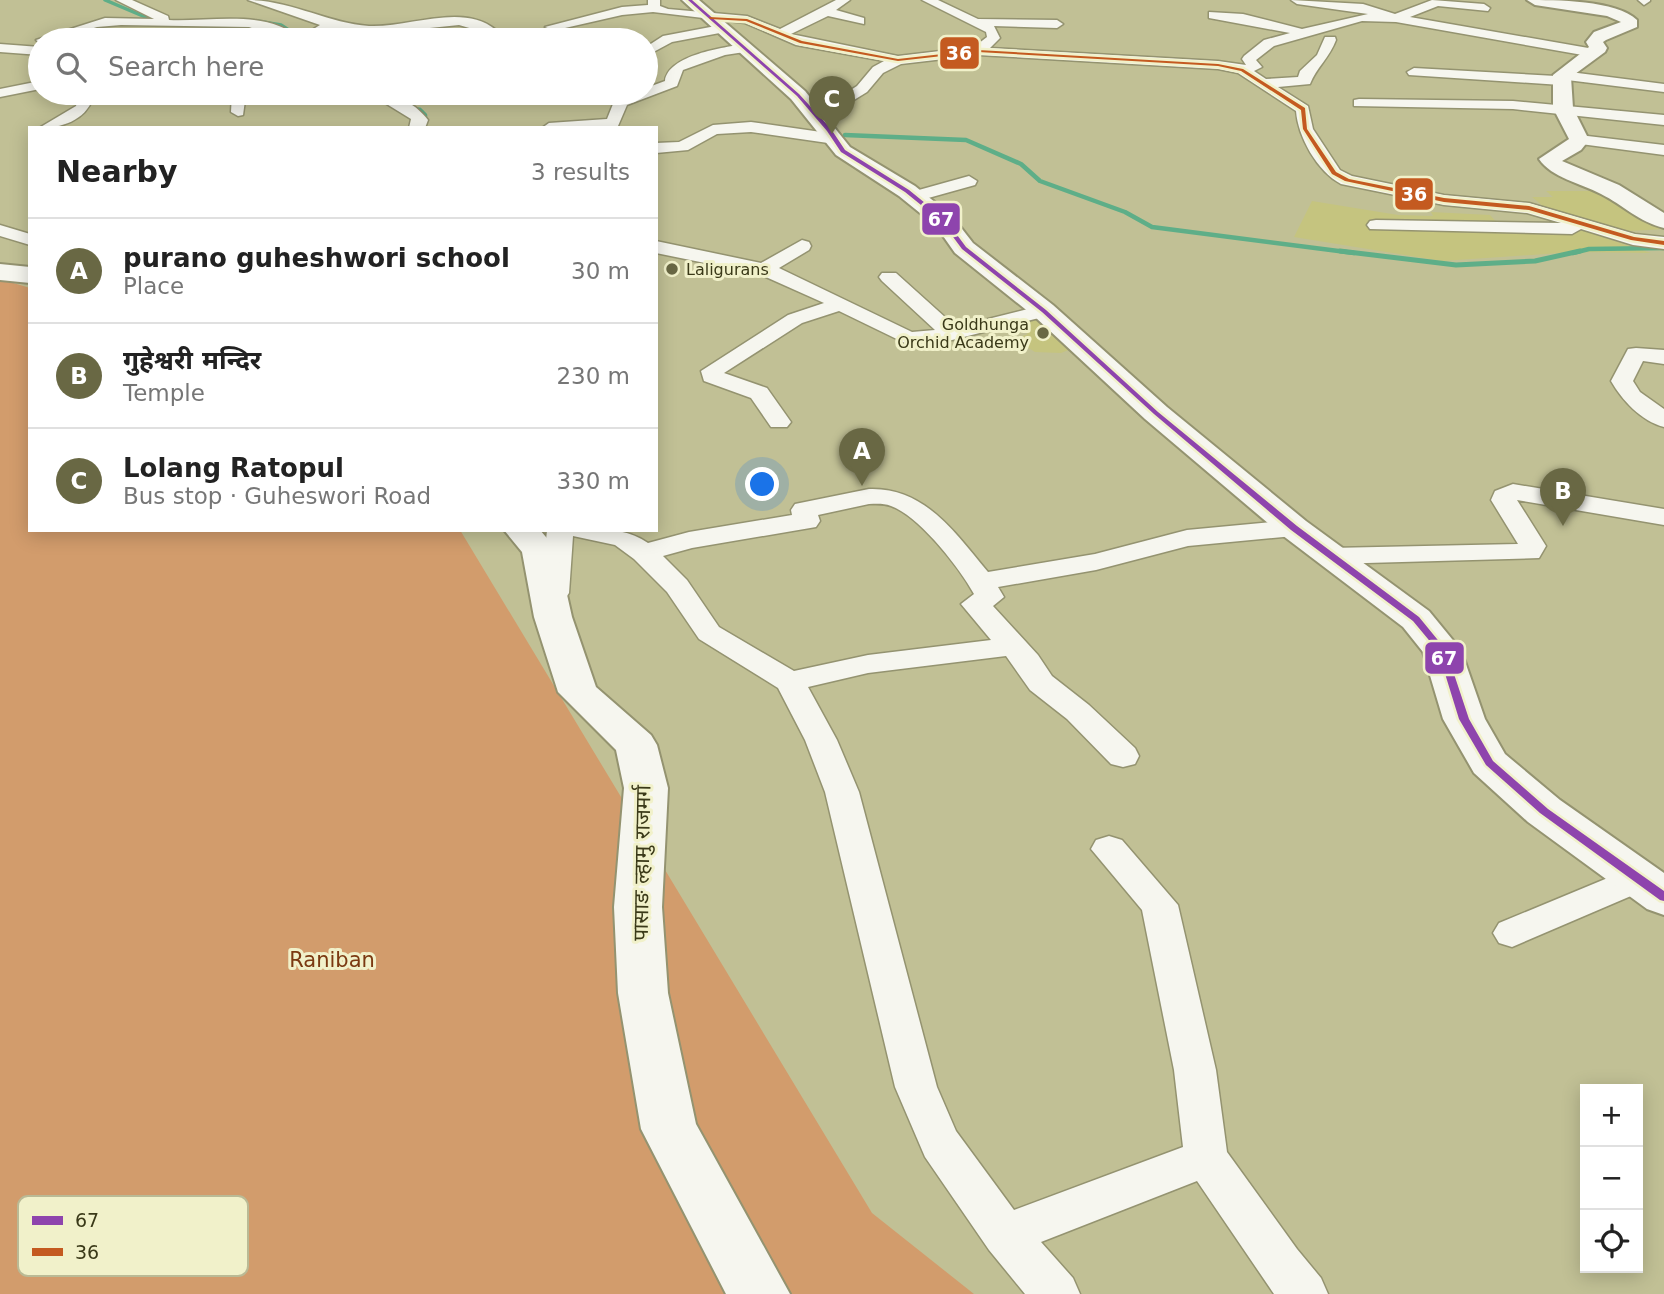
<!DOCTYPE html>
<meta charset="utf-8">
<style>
:root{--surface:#fff;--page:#f2f2f2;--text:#222;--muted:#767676;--line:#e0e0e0;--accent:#696844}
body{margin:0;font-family:"DejaVu Sans","Noto Sans Devanagari",sans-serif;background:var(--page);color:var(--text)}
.controls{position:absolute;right:21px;bottom:21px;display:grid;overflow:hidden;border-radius:0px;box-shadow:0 4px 18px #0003}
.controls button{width:63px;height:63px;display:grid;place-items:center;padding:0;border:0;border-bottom:2px solid var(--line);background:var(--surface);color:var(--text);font:35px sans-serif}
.you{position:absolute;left:763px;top:485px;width:24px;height:24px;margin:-18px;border:5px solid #fff;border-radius:50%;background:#1a73e8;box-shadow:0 0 0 10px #1a73e833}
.badge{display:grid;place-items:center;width:46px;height:46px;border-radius:50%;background:var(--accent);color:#fff;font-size:23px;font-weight:700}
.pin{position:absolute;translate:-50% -58px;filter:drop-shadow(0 2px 4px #0008)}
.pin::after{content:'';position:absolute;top:37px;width:24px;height:21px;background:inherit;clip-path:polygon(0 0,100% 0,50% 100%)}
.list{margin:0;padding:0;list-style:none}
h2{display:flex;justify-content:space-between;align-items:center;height:91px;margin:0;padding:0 28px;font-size:30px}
h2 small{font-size:23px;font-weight:400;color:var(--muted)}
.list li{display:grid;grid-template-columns:46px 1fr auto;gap:21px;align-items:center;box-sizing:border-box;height:105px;padding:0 28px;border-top:2px solid var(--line)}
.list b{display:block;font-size:26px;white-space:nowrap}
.list p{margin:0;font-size:23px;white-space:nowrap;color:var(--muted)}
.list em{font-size:23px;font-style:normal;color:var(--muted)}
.icon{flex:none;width:38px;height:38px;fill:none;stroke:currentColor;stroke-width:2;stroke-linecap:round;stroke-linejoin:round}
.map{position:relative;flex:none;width:1664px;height:1294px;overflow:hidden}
.search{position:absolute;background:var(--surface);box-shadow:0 4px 18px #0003;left:28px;top:28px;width:630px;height:77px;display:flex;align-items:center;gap:18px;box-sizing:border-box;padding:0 24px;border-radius:38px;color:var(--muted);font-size:26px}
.panel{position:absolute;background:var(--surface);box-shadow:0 4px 18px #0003;left:28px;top:126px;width:630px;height:406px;border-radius:0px}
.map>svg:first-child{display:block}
.built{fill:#c5c47f}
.green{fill:#d29c6c}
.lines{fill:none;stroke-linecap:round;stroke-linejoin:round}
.stream-far2{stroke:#5eae88;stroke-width:3.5}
.stream-far1{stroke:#5eae88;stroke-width:4.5}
.stream{stroke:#5eae88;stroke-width:5}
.street-casing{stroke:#949370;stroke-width:3}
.secondary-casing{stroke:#949370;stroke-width:4}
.primary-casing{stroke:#949370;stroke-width:4}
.street{fill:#f6f6ef;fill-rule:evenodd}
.secondary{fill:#f6f6ef;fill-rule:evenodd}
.primary{fill:#f6f6ef;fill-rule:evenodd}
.bus-1-casing{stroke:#f1f1ca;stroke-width:5}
.bus-2-casing{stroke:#f1f1ca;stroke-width:5}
.bus-1{fill:#8e44ad;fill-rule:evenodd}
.bus-2{fill:#c45a20;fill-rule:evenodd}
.poi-dot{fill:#696844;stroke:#f1f1ca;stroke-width:2.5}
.labels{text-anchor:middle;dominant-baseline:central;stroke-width:6;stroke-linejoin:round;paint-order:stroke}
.far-poi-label{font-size:16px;fill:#3a3918;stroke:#f1f1ca;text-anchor:start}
.near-street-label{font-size:21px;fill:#3a3918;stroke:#f1f1ca}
.near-park-label{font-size:21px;fill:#7b3911;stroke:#f1f1ca}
.key{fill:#f1f1ca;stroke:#baba95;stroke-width:2}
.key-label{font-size:19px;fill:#3a3918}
.line-badge{stroke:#f1f1ca;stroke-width:2.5}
.badge-label{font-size:19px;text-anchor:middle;font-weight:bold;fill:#fff}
</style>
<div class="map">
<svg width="1664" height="1294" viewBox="0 0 1664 1294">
<rect width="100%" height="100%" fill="#c1c095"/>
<!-- built -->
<path class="built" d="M1546 191H1607L1664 224V229L1613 232 1549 211 1532 197H1553Z
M1312 201 1398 215 1433 216 1431 212 1490 215 1499 225 1578 229 1651 253 1575 252 1442 261 1294 237Z
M1038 315 1071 349 1061 353 1035 352 1014 339 1028 334 1006 321Z"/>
<!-- green -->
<path class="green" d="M0 279 30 288V530H460L872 1213 974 1294H0Z"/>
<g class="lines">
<!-- stream-far2 -->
<path class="stream-far2" d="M105 0 157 22
M257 21 281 25 304 40
M418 109 422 112"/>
<!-- stream-far1 -->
<path class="stream-far1" d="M420 110 425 115V124
M845 135 966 140 1021 164 1040 181 1125 212 1152 227 1354 253
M1573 253 1589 249 1664 248"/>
<!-- stream -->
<path class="stream" d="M1340 251 1456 265 1535 261 1580 251"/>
<!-- street casing -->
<g class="street-casing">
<path id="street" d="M116 0H132L168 16 169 20C210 22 269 8 301 40H286L249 27 121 25 97 27 55 40H40V43L36 40 105 18 154 19Z
M248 0C290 0 328 23 369 26 408 28 463 2 496 30L490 34 459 25 371 34 333 28 313 37 307 33 320 25Z
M648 0H660V6L668 9 747 16 780 29 836 0H850L836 10 864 18V24L828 16 791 34 898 56 974 47 987 37 986 32 922 0H938L978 19 1057 20 1063 24 1057 28 994 26 1000 38 990 48 1218 61 1246 65 1242 59 1244 56 1264 40 1290 33 1209 18V12L1243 14 1302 29 1368 14 1297 4 1291 0 1363 4 1395 14 1432 0 1484 4 1490 8 1488 11 1438 6 1410 17 1594 49 1601 53 1594 57 1396 22 1362 21 1274 46 1256 60 1262 67 1254 71 1266 79 1298 77 1300 71 1317 55 1325 37H1335L1336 40C1330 57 1316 68 1310 84L1278 87 1308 106 1313 129 1340 170 1352 176 1444 195 1529 203 1635 234 1664 237V249L1633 245 1581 229 1572 234 1370 229 1367 225 1370 221 1376 220 1561 223 1527 213 1444 205 1341 184C1317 171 1298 137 1296 111L1238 73 1218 69 978 55 901 64 883 73 867 92 818 122 813 120V114L857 86 873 67 884 61 796 45 745 23 653 12 622 15 565 28 596 40H578L545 27 622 7 648 5Z
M1638 0H1650V1L1644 5Z
M721 25 725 26V32L672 42 646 56V47L663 36Z
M0 44 40 47V55L0 52Z
M746 44 751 45V51L725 55 683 70 677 86 627 105 618 126 542 128 549 123 607 119 613 104 586 93H607L621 97 646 93V88L665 81C668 55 724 47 746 44Z
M1414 68 1556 76 1562 71 1664 84V92L1567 80 1561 85 1409 75 1407 72Z
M40 81V89L0 97V89Z
M68 93 91 95 93 98C85 121 61 128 39 128L76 106 78 100Z
M232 93H246L243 115 238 116 231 112Z
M378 93C395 92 417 105 428 120L425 128H409L411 119 385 103Z
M1359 99 1513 101 1664 115V125L1513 109 1354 106V100Z
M751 122 835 134 843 139 835 144 751 132 717 134 688 150 656 153V143L679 142 713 125Z
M1579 135 1664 145V155L1573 143 1571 140Z
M969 176 977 181 975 185 914 202 905 197 908 193Z
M0 225 30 234V245L0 236Z
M802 240 809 242 811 246 809 250 779 268 912 332 935 330 882 281 879 277 882 273H896L956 327 1044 305 1054 311 1051 315 952 340 909 345 839 311 802 323 724 373 767 388 791 422 787 427H771L751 398 704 381 701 371 788 315 824 303 759 274 656 253V241L761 263Z
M1636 348 1664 350V364L1643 361 1633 381 1640 392 1664 409V427C1641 421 1622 400 1611 381L1628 349Z
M1513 484 1664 509V525L1517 500 1546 546 1539 558 1331 564 1321 562 1317 556 1321 550 1331 548 1518 544 1491 500 1495 491Z
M869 489C925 487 955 533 988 572L1095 554 1187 530 1294 520 1303 522 1307 528 1303 534 1294 536 1188 546 1096 570 998 587 1004 597 993 606 1038 655 1052 676 1089 705 1135 748 1139 756 1135 764 1123 767 1111 764 1067 719 1030 690 1006 656 868 673 808 687 837 740 859 792 937 1087 956 1131 1014 1210 1183 1147 1174 1070 1142 910 1091 849 1096 840 1109 836 1122 840 1178 905 1216 1070 1227 1152 1297 1249 1321 1278 1328 1294H1274L1197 1181 1041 1242 1073 1278 1080 1294H1025L989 1250 925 1157 895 1087 825 792 805 740 778 688 699 639 667 592 634 559 615 545 573 536 569 593 565 599 555 601 545 599 541 593 547 530C581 530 619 523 648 543L689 532 792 515 791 510 795 504ZM869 504C876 504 883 503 891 506 919 516 959 567 974 594L961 604 991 640 868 655 794 671 719 627 687 580 663 556 692 548 816 527 820 521 818 515Z
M1639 865 1652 869 1657 878 1652 887 1512 947 1499 943 1493 933 1499 923Z"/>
</g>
<!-- secondary casing -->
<g class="secondary-casing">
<path id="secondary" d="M682 0H699L805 91 850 147 915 186 952 216 973 243 1053 305 1167 407 1306 521 1429 611 1461 650 1485 719 1505 754 1560 800 1664 873V915L1647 909 1528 822 1474 773 1443 719 1423 652 1403 627 1282 535 1145 419 1035 317 955 253 936 226 899 196 836 155 791 99Z
M1527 0C1555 0 1617 0 1637 20V27L1606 40 1603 42 1607 48 1605 52 1571 77 1573 108 1589 140 1581 150 1562 161 1619 185 1664 213V228C1639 222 1623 205 1601 194 1580 183 1552 178 1539 159L1569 139 1553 108V75L1589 47 1586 42 1594 32 1621 22 1607 16 1535 5Z"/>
</g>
<!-- primary casing -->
<g class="primary-casing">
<path id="primary" d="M0 264 30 267V283L0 280Z
M504 530H540L557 550 572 617 596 687 651 735 657 745 668 788 662 907 668 993 696 1124 790 1294H726L641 1129 618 993 614 907 624 788 616 750 558 692 534 617 522 552Z"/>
</g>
<!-- street -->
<use href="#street" class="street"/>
<!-- secondary -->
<use href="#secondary" class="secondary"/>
<!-- primary -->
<use href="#primary" class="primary"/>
<!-- bus-1 casing -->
<g class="bus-1-casing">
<path id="bus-1" d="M688 0H692L799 94 831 129 845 150 909 190 946 220 966 247 1046 310 1158 412 1297 526 1419 617 1446 650 1469 719 1493 761 1548 809 1664 891V901L1660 900 1540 813 1486 765 1459 719 1438 651 1413 621 1291 530 1154 414 1042 312 962 249 942 222 905 192 841 152 827 131 797 96Z"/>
</g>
<!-- bus-2 casing -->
<g class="bus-2-casing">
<path id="bus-2" d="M709 17 747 19 802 41 898 59 978 50 1218 64 1243 69 1305 108 1307 129 1336 172 1349 179 1444 198 1529 206 1634 237 1664 241V245L1631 240 1529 210 1444 202 1345 181 1332 174 1303 129 1301 110 1241 71 1218 66 978 52 898 61 800 43 746 21 710 19Z"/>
</g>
<!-- bus-1 -->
<use href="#bus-1" class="bus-1"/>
<!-- bus-2 -->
<use href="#bus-2" class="bus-2"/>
</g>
<!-- markers -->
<g class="poi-dot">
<circle cx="672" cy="269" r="7"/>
<circle cx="1043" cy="333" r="7"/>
</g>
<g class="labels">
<!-- far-poi labels -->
<g class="far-poi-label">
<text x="686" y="269">Laligurans</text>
<text x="1029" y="324" text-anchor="end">Goldhunga<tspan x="1029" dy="18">Orchid Academy</tspan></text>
</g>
<!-- near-street labels -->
<g class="near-street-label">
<text transform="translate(642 863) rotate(-89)">पासाङ ल्हामु राजमर्ग</text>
</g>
<!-- near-park labels -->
<g class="near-park-label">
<text x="332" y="960">Raniban</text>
</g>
</g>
<!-- legend -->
<rect x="18" y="1196" width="230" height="80" rx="10" class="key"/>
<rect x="32" y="1216" width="31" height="9" fill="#8e44ad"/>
<rect x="32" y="1248" width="31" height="8" fill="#c45a20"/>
<g class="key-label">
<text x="75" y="1227">67</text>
<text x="75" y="1259">36</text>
</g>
<g class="line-badge">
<rect x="939" y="36" width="41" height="34" rx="7" fill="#c45a20"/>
<rect x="1394" y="177" width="40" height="34" rx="7" fill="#c45a20"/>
<rect x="921" y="202" width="40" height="34" rx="7" fill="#8e44ad"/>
<rect x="1424" y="641" width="41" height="34" rx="7" fill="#8e44ad"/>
</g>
<g class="badge-label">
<text x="959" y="60">36</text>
<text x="1414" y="201">36</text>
<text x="941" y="226">67</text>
<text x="1444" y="665">67</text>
</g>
</svg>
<div class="controls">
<button>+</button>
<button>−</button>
<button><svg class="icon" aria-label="locate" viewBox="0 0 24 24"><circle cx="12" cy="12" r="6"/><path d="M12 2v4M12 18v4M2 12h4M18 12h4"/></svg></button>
</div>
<div class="you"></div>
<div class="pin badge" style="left:862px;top:486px">A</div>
<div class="pin badge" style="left:1563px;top:526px">B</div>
<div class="pin badge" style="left:832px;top:134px">C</div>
<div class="search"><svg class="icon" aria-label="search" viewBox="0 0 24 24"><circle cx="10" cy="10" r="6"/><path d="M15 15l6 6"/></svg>Search here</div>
<section class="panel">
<h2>Nearby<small>3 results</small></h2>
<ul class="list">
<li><span class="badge">A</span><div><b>purano guheshwori school</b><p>Place</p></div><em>30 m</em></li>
<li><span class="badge">B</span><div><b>गुहेश्वरी मन्दिर</b><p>Temple</p></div><em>230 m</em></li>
<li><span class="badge">C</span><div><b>Lolang Ratopul</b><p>Bus stop · Guheswori Road</p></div><em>330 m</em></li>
</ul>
</section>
</div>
